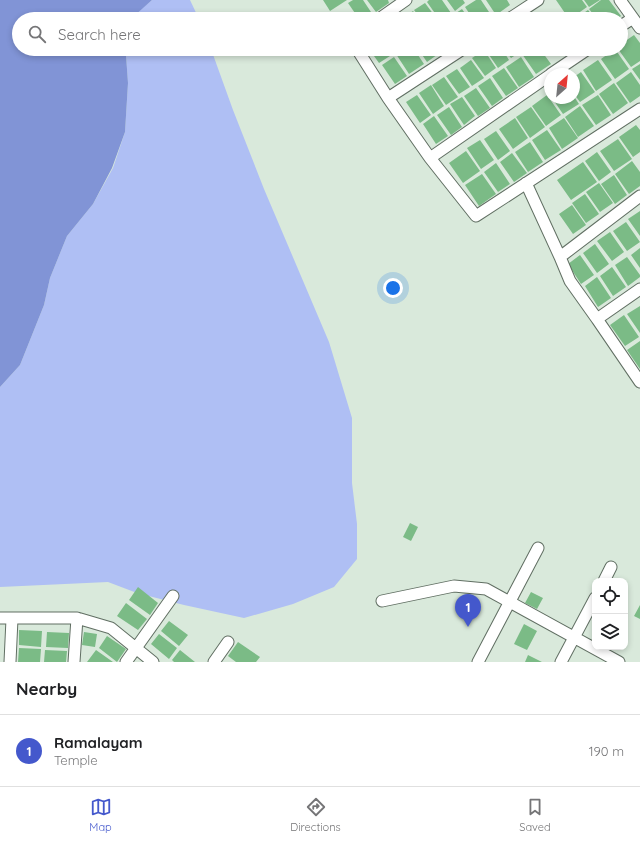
<!DOCTYPE html>
<style>
:root{--surface:#fff;--page:#f6f6f6;--text:#202124;--muted:#757577;--line:#e0e0e0;--accent:#4458cc}
body{margin:0;font-family:Quicksand,sans-serif;background:var(--page);color:var(--text)}
.controls{position:absolute;right:12px;bottom:12px;display:grid;overflow:hidden;border-radius:8px;box-shadow:0 2px 6px #0003}
.controls button{width:36px;height:36px;display:grid;place-items:center;padding:0;border:0;border-bottom:1px solid var(--line);background:var(--surface);color:var(--text);font:20px sans-serif}
.compass{position:absolute;left:544px;top:68px;width:36px;height:36px;border-radius:50%;background:var(--surface);box-shadow:0 2px 6px #0003;rotate:27deg}
.you{position:absolute;left:393px;top:288px;width:14px;height:14px;margin:-10px;border:3px solid #fff;border-radius:50%;background:#1a73e8;box-shadow:0 0 0 6px #1a73e833}
.badge{display:grid;place-items:center;width:26px;height:26px;border-radius:50%;background:var(--accent);color:#fff;font-size:13px;font-weight:700}
.pin{position:absolute;translate:-50% -33px;filter:drop-shadow(0 1px 2px #0008)}
.pin::after{content:'';position:absolute;top:21px;width:14px;height:12px;background:inherit;clip-path:polygon(0 0,100% 0,50% 100%)}
.list{margin:0;padding:0;list-style:none}
h2{display:flex;justify-content:space-between;align-items:center;height:52px;margin:0;padding:0 16px;font-size:17px}
h2 small{font-size:13px;font-weight:400;color:var(--muted)}
.list li{display:grid;grid-template-columns:26px 1fr auto;gap:12px;align-items:center;box-sizing:border-box;height:72px;padding:0 16px;border-top:1px solid var(--line)}
.list b{display:block;font-size:15px;white-space:nowrap}
.list p{margin:0;font-size:13px;white-space:nowrap;color:var(--muted)}
.list em{font-size:13px;font-style:normal;color:var(--muted)}
.icon{flex:none;width:22px;height:22px;fill:none;stroke:currentColor;stroke-width:2;stroke-linecap:round;stroke-linejoin:round}
.map{position:relative;flex:none;width:640px;height:662px;overflow:hidden}
.search{position:absolute;background:var(--surface);box-shadow:0 2px 6px #0003;left:12px;right:12px;top:12px;height:44px;display:flex;align-items:center;gap:10px;box-sizing:border-box;padding:0 14px;border-radius:22px;color:var(--muted);font-size:15px}
.sheet{height:124px;background:var(--surface)}
nav{display:flex;justify-content:space-around;align-items:center;box-sizing:border-box;height:56px;border-top:1px solid var(--line);background:var(--surface);font-size:11px;color:var(--muted)}
nav a{display:grid;justify-items:center;gap:2px}
nav .on{color:var(--accent)}
.map>svg:first-child{display:block}
.green{fill:#afbff4}
.water{fill:#8194d6}
.building{fill:#7bbb86}
.lines{fill:none;stroke-linecap:round;stroke-linejoin:round}
.minor-casing{stroke:#616f63;stroke-width:13}
.minor{stroke:#fff;stroke-width:11}
</style>
<div class="map">
<svg width="640" height="662" viewBox="0 0 640 662">
<rect width="100%" height="100%" fill="#d9e9db"/>
<!-- green -->
<path class="green" d="M152 0H190L199 19H132V17Z
M127 49H211L233 110 264 189 329 342 352 418V483L357 524V559L334 587 293 604 244 618 184 605 137 593 108 582 0 587V387L20 365 44 305 50 278 67 236 93 204 113 168 125 132 128 83 126 55Z"/>
<!-- water -->
<path class="water" d="M0 0H152L133 17 132 19H19V49H127L126 55 128 83 125 132 112 168 93 204 67 236 50 278 44 305 20 365 0 387Z"/>
<!-- building -->
<path class="building" d="M323 0H347L330 11Z
M353 0H363L373 15 367 19H359L348 3Z
M367 0H388L389 3 376 12Z
M429 0H442L451 13 443 19H439L427 2Z
M447 0H463L465 3 455 11Z
M476 0H481L493 18 491 19H473L465 7Z
M486 0H507L510 5 496 15Z
M556 0H582L587 7 570 19H569Z
M584 0H600L589 7Z
M601 0H609L621 16 617 19H597L589 9Z
M425 3 437 19H421L414 10Z
M462 9 469 19H447Z
M588 10 595 19H575Z
M413 11 419 19H402Z
M634 35 640 43V61L631 67 618 49H621V44Z
M369 49H385L390 56 379 63Z
M404 49H414L424 64 409 74 396 54Z
M418 49H439L441 52 427 62Z
M485 49H502L509 60 498 68Z
M504 49H521L522 51 511 58Z
M530 49H540L551 64 536 74 522 54Z
M615 49 629 69 615 79 601 59Z
M484 50 496 68 485 76 472 58Z
M394 57 407 76 395 84 382 65Z
M521 57 534 77 519 87 506 67Z
M471 60 484 78 472 86 460 68Z
M598 60 612 80 596 91 583 70Z
M640 64V80L632 69Z
M504 68 518 88 506 96 492 76Z
M457 69 470 87 459 94 446 76Z
M581 72 595 92 580 102 574 94V77Z
M631 72 640 85V96L630 103 616 83Z
M444 77 458 97 446 105 432 85Z
M490 78 503 98 492 106 478 86Z
M614 83 628 103 613 114 599 94Z
M431 85 444 106 433 114 419 93Z
M476 88 490 108 478 116 464 96Z
M417 95 431 115 420 123 406 102Z
M547 95 561 115 546 126 532 106Z
M598 95 611 115 596 125 582 105Z
M462 97 475 116 464 125 450 104Z
M552 98H575L579 104 563 114Z
M580 106 594 126 578 137 565 117Z
M449 107 462 127 451 135 437 115Z
M531 107 545 127 530 138 516 117Z
M434 116 448 136 436 144 423 124Z
M515 118 528 138 513 149 499 129Z
M564 118 578 138 562 149 549 128Z
M636 125 640 130V152L633 157 619 137Z
M547 130 561 150 545 160 532 140Z
M496 131 510 151 498 160 484 139Z
M618 139 632 159 614 171 600 151Z
M480 140 494 160 481 169 467 148Z
M530 142 543 162 528 172 515 152Z
M466 151 480 171 463 183 449 163Z
M597 152 611 172 599 181 585 161Z
M512 153 527 173 514 182 500 162Z
M632 161 640 172V186L629 194 615 174Z
M583 162 597 182 584 191 570 171Z
M496 163 510 184 498 192 484 172Z
M570 171 584 191 571 200 557 180Z
M482 174 496 194 479 206 465 185Z
M614 175 627 195 615 204 601 184Z
M599 183 613 203 600 212 586 192Z
M585 194 599 214 586 223 572 203Z
M572 205 586 225 573 234 559 214Z
M640 211V236L628 219Z
M626 222 640 242 627 251 613 231Z
M610 232 624 252 612 261 597 241Z
M595 244 609 264 597 273 583 253Z
M640 248V268L631 255Z
M580 255 594 275 581 284 568 264Z
M627 257 640 275V277L628 286 615 265Z
M612 267 626 287 613 296 600 276Z
M597 277 611 298 598 307 585 286Z
M640 306V333L627 314Z
M624 315 639 337 625 346 610 325Z
M640 341V369L627 350Z
M410 523 418 527 411 541 403 537Z
M138 587 158 603 150 615 129 600Z
M531 592 543 598 537 609 525 603Z
M126 603 147 619 138 630 117 616Z
M640 605V619L634 616Z
M169 621 188 635 179 646 161 631Z
M524 624 537 631 527 650 514 644Z
M19 630 42 631 41 647 19 645Z
M47 632 69 633 68 648 46 647Z
M84 632 97 634 95 647 82 645Z
M159 634 177 648 169 659 151 644Z
M107 636 126 649 117 662 99 648Z
M238 642 260 657 256 662H236L228 656Z
M19 648 41 649 40 662H18Z
M45 650 67 651 66 662H44Z
M96 650 113 662H87Z
M180 650 195 662H174L172 660Z
M528 655 542 662H525Z"/>
<g class="lines">
<!-- minor casing -->
<g class="minor-casing">
<path id="minor" d="M620 0 640 28
M379 19 406 0
M509 19 538 0
M621 26 633 18
M357 49 388 98 430 158 476 216 640 109
M551 74 588 49
M388 98 463 49
M430 158 550 75
M526 183 560 257
M640 196 560 257 570 281 597 319 640 289
M597 319 640 382
M604 581 611 567
M382 601 454 586 486 589 619 662
M0 618H77L111 628 153 662
M10 662 12 619
M74 662 77 618
M126 662 173 596
M214 662 228 642
M478 662 538 548
M561 662 595 598"/>
</g>
<!-- minor -->
<use href="#minor" class="minor"/>
</g>
</svg>
<div class="controls">
<button><svg class="icon" aria-label="locate" viewBox="0 0 24 24"><circle cx="12" cy="12" r="6"/><path d="M12 2v4M12 18v4M2 12h4M18 12h4"/></svg></button>
<button><svg class="icon" aria-label="layers" viewBox="0 0 24 24"><path d="M12 4l9 5-9 5-9-5zM3 14l9 5 9-5"/></svg></button>
</div>
<svg class="compass" viewBox="-18 -18 36 36"><path d="M0-13l5 13h-10z" fill="#e53935"/><path d="M0 13l5-13h-10z" fill="#757577"/></svg>
<div class="you"></div>
<div class="pin badge" style="left:468px;top:627px">1</div>
<div class="search"><svg class="icon" aria-label="search" viewBox="0 0 24 24"><circle cx="10" cy="10" r="6"/><path d="M15 15l6 6"/></svg>Search here</div>
</div>
<section class="sheet">
<h2>Nearby<small></small></h2>
<ul class="list">
<li><span class="badge">1</span><div><b>Ramalayam</b><p>Temple</p></div><em>190 m</em></li>
</ul>
</section>
<nav>
<a class="on"><svg class="icon" aria-label="map" viewBox="0 0 24 24"><path d="M3 6l6-2 6 2 6-2v14l-6 2-6-2-6 2zM9 4v14M15 6v14"/></svg>Map</a>
<a><svg class="icon" aria-label="directions" viewBox="0 0 24 24"><path d="M12 3l9 9-9 9-9-9zM9 14v-3h6M13 9l2 2-2 2"/></svg>Directions</a>
<a><svg class="icon" aria-label="saved" viewBox="0 0 24 24"><path d="M7 4h10v16l-5-4-5 4z"/></svg>Saved</a>
</nav>
